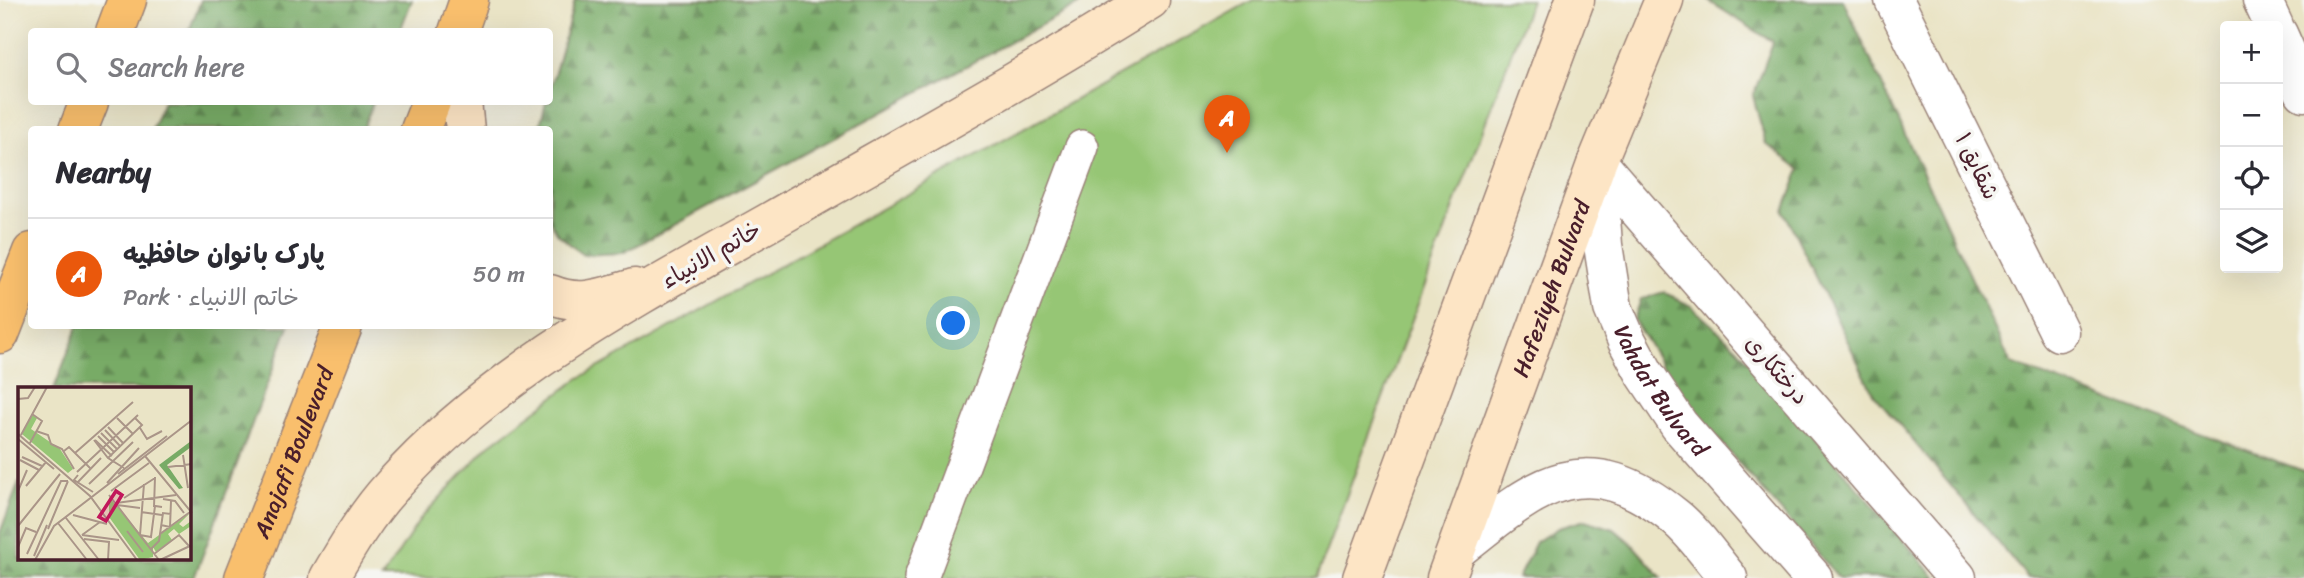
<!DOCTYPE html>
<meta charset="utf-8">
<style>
:root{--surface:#fff;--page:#f2f2f3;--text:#2b2b33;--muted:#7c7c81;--line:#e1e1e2;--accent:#ea580c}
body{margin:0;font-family:Sriracha,"Playpen Sans Arabic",sans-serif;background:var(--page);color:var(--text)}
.controls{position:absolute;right:21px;top:21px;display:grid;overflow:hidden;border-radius:7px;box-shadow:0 7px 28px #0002}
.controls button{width:63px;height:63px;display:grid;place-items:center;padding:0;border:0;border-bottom:2px solid var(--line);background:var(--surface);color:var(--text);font:35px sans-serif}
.you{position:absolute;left:954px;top:324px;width:24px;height:24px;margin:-18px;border:5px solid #fff;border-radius:50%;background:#1a73e8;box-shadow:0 0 0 10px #1a73e833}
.badge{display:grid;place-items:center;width:46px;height:46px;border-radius:50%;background:var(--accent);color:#fff;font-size:23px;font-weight:700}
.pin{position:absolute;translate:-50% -58px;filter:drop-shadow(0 2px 4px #0008)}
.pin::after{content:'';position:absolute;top:37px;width:24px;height:21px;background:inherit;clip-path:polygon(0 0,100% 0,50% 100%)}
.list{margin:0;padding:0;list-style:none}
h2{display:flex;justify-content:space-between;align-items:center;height:91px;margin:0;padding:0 28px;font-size:30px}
h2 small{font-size:23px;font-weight:400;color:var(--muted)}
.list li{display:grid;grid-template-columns:46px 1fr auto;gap:21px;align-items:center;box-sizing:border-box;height:112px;padding:0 28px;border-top:2px solid var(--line)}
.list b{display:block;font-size:26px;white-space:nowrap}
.list p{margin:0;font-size:23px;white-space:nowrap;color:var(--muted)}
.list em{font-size:23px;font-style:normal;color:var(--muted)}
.icon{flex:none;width:38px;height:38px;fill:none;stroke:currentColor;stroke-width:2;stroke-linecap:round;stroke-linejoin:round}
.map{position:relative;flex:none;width:2304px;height:578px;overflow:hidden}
.search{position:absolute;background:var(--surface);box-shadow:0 7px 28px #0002;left:28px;top:28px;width:525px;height:77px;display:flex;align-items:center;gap:18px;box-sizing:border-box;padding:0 24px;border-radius:7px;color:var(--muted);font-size:26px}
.panel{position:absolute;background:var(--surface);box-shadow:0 7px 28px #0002;left:28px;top:126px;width:525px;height:203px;border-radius:7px}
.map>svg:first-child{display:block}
.green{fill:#96c675;stroke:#707250;stroke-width:2}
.forest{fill:url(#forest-firs);stroke:#616548;stroke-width:2}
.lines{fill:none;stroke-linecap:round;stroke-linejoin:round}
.pedestrian-casing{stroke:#9a8278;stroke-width:36}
.minor-casing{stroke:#9a8278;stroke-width:41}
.tertiary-casing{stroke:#9a8278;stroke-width:41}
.secondary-casing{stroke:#9a8278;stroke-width:41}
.primary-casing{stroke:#9a8278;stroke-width:41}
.pedestrian{stroke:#fff;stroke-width:33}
.minor{stroke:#fff;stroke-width:38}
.tertiary{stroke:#fff;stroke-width:38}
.secondary{stroke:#fde5c5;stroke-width:38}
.primary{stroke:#f9bf6d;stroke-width:38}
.labels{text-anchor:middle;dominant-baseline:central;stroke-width:7;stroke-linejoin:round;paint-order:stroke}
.street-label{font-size:23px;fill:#4a1f2b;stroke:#f6f6f2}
.inset-road{fill:none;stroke:#aa9588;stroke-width:2}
.view{fill:#c2185b;fill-opacity:0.15;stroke:#c2185b;stroke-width:3.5}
.inset-edge{fill:none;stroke:#4a1f2b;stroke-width:3.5}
</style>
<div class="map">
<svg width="2304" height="578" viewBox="0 0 2304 578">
<defs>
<pattern id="forest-firs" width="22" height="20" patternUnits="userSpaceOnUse" patternTransform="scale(1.75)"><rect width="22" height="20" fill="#78ab66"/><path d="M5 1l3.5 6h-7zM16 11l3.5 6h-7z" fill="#648b54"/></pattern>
</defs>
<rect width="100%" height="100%" fill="#f6f6f2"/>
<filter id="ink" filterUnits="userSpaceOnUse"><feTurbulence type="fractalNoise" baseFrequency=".0143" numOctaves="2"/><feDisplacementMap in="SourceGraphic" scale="14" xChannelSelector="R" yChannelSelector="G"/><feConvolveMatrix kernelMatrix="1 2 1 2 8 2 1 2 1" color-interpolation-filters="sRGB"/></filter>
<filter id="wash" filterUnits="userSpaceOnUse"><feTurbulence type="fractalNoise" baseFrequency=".00686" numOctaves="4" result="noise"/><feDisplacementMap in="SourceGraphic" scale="28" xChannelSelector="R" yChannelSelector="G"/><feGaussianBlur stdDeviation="1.57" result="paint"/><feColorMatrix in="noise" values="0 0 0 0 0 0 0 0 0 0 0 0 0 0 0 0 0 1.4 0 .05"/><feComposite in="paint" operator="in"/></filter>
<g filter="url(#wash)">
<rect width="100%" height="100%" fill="#eae4c6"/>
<!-- green -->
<path class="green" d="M1253 0H1531L1316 578H382L421 518 488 446 578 379Z"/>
<!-- forest -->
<path class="forest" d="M201 0H412L400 31H189Z
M575 0H1087L623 253 583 255 558 234 550 221V130L539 129 546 102H550V90Z
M1707 0H1843L2011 364 2304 471V578H2028L1873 393 1784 211 1800 169 1766 144 1753 96 1773 42Z
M163 102H373L363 129H152Z
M1664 292 1691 306 1737 348 1936 578H1839L1682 398 1634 320 1641 299Z
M78 326H289L194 578H0V533L19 482V559H189V389H54Z
M1585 520 1614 529 1632 544 1662 578H1518L1536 542 1558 528Z"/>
</g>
<g filter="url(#ink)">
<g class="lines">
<!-- pedestrian casing -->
<g class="pedestrian-casing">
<path id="pedestrian" d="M921 578 1082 147"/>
</g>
<!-- minor casing -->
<g class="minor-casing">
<path id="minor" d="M1894 0 2059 332
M2262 0 2274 26
M2278 34 2304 92
M1597 162 1957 578"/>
</g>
<!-- tertiary casing -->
<g class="tertiary-casing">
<g id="tertiary">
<path id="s1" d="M1597 162 1603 245 1613 308 1627 341 1645 374 1679 425 1813 578"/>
<path d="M1458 549C1535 487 1584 443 1675 517 1694 532 1712 559 1728 578"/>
</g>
</g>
<!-- secondary casing -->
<g class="secondary-casing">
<g id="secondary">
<path d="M462 102 465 130"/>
<path d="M550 294C581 307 603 297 634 288"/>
<path d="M329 578C347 547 367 513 392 486 496 370 637 297 771 221 898 148 1026 78 1150 0"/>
<path d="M1362 578 1575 0"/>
<path id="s2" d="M1446 578 1597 162 1664 0"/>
</g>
</g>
<!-- primary casing -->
<g class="primary-casing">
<g id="primary">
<path d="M115 32 127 0"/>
<path d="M458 32 469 0"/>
<path d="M78 130 89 102"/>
<path d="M420 130 431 102"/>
<path d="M0 334 32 252"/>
<path id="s3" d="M244 578 343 326"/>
</g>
</g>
<!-- pedestrian -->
<use href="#pedestrian" class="pedestrian"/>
<!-- minor -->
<use href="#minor" class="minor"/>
<!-- tertiary -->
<use href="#tertiary" class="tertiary"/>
<!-- secondary -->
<use href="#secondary" class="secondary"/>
<!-- primary -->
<use href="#primary" class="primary"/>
</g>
</g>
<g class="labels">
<!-- street labels -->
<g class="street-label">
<text transform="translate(1977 166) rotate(64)">شقایق ۱</text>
<text transform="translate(711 255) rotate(-30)">خاتم الانبیاء</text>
<text stroke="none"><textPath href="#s2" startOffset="308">Hafeziyeh Bulvard</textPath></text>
<text transform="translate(1777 370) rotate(49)">درختکاری</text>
<text stroke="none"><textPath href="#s1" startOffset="243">Vahdat Bulvard</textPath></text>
<text stroke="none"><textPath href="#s3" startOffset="135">Anajafi Boulevard</textPath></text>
</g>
</g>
<!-- overview -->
<g transform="translate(18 387)">
<rect width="173" height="173" fill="#eae4c6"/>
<path d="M14 28 19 31 13 42 42 62 55 82 50 86 4 47ZM91 110 130 156 172 126 161 137 165 140 173 134V139L161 147 156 142 150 147 154 153 138 165 135 160V170L122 173 91 130Z" fill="#96c675"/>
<path d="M173 54V60L149 78 165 101 161 102 141 78Z" fill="#78ab66"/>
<path class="inset-road" d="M0 12 10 11 17 0M99 31 115 47M90 40 105 56M122 41 129 52 144 44M87 43 102 59M18 44 30 48 33 57 44 62 56 82M83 46 99 62M0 47 72 109 119 173M3 48 29 0M80 49 96 65M0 52 36 82M76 53 90 71 106 81M77 53 94 69M12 56 24 34 14 27M46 64 51 60 73 82M57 66 115 15M165 68 170 101M127 69 174 126M4 70 24 79M90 71 124 38 117 31M2 73 21 83M150 80 174 77M59 85 120 28M100 87 149 49M60 88 56 93 75 105M59 96 83 71M89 96 121 61M71 97 115 55M8 99 28 75M0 104 9 83M93 104 131 76M91 108 141 173M106 111 137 91M145 112 157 114 166 126M98 116 158 108M99 118 122 121M136 120 137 90M123 125 144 128M55 128 89 137M48 131 81 173M40 136 69 173M143 138 152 140 153 114M0 139 42 87M30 142 50 94M109 144 125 165M142 147 172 125M64 148 101 153M64 148 82 135M122 148 126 97M122 148 133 150 137 119 144 120M66 152 91 155 90 173M0 160 8 141 18 145M133 162 141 154 145 126 153 127M9 167 43 94H50M136 167 161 148 171 159M16 169 29 138M17 173 36 139 174 33M142 173 174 158"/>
<path class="view" d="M98 104 104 108 88 134 81 130Z"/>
<rect width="173" height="173" class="inset-edge"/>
</g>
</svg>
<div class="controls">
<button>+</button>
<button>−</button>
<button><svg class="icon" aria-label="locate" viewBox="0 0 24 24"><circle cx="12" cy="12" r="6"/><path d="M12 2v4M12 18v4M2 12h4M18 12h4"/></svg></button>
<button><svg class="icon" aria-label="layers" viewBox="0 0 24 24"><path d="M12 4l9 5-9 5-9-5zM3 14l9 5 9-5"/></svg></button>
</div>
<div class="you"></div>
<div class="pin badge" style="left:1227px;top:153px">A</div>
<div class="search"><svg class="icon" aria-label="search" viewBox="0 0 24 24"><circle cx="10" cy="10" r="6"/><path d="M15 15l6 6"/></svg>Search here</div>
<section class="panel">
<h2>Nearby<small></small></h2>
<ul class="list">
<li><span class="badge">A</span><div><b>پارک بانوان حافظیه</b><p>Park · خاتم الانبیاء</p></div><em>50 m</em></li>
</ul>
</section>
</div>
